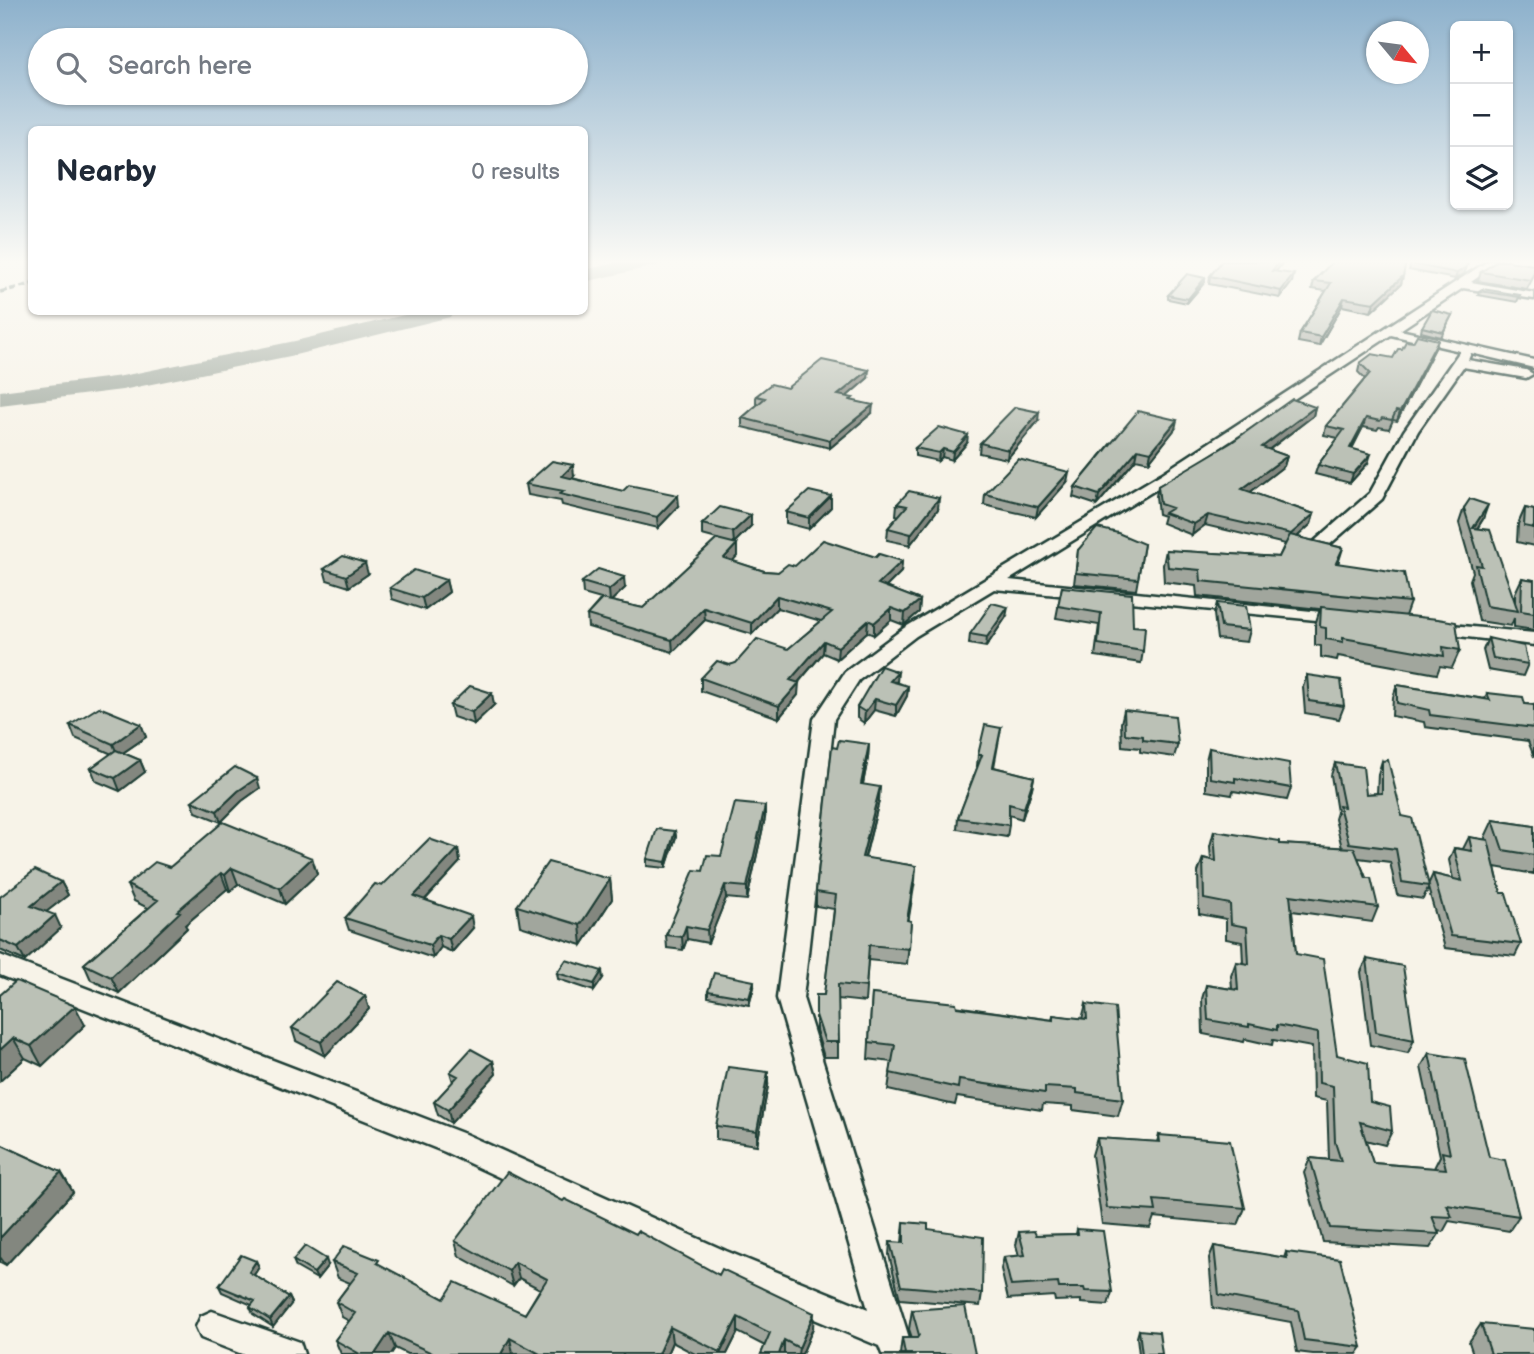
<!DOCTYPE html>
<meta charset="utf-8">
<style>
:root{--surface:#fff;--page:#f2f2f3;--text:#1f2937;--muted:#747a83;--line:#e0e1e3}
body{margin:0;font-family:"Balsamiq Sans",sans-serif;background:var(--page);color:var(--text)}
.controls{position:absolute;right:21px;top:21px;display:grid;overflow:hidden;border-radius:10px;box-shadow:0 2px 5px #0004}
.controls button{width:63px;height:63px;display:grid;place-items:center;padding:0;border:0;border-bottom:2px solid var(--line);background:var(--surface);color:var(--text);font:35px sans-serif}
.compass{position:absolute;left:1366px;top:21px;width:63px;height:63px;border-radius:50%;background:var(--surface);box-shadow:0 2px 5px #0004;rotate:119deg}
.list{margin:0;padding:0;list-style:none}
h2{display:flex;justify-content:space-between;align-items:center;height:91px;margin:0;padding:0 28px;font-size:30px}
h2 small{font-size:23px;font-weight:400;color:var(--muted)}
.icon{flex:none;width:38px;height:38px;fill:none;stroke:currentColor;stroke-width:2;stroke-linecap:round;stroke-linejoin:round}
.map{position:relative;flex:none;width:1534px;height:1354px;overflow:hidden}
.search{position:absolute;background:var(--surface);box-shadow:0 2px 5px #0004;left:28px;top:28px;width:560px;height:77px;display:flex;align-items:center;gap:18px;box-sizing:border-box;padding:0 24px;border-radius:38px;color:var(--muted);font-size:26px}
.panel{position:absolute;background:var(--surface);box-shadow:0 2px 5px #0004;left:28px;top:126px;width:560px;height:189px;border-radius:10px}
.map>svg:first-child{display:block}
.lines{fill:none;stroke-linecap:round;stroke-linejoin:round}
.river{fill:#a4ada3;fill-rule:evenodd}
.minor-casing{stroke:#1f3d34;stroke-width:5}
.minor{fill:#f7f3e8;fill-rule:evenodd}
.rail{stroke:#1f3d34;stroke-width:3.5;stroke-dasharray:7 3.5;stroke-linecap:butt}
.wall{fill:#a1a69d;stroke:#1f3d34;stroke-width:2}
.shaded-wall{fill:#83877f;stroke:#1f3d34;stroke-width:2}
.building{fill:#bbc1b6;stroke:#1f3d34;stroke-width:2}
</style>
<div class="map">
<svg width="1534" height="1354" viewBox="0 0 1534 1354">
<rect width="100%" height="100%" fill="#f7f3e8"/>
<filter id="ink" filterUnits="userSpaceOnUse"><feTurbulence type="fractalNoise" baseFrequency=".0143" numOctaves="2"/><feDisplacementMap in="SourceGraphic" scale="14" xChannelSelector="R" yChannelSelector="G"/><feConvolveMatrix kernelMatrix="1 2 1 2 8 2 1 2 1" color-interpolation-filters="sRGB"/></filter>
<g filter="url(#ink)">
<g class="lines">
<!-- river -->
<path class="river" d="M623 261H662L659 265 584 282V270Z
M417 312H453L450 317 295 355 122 390 0 405V391L122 376 295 341Z"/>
<!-- minor casing -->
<g class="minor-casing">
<path id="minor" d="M1488 261H1501L1471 282 1534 293V299L1463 288 1400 330 1534 360V368L1471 353 1468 360 1526 370 1533 374 1526 378 1463 367 1418 431 1382 499 1322 551 1316 552 1308 547 1370 493 1404 431 1460 351 1391 335 1171 480 1009 580 1341 614 1347 615 1350 619 1347 623 994 589 916 636 859 680 834 719 803 998 914 1354H882L879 1346 704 1273 445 1152 0 975V955L465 1134 726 1251 868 1309 777 998 814 719 845 672 904 628 1161 474Z
M1431 623 1534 633V645L1425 632 1422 628Z
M212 1311 300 1342 304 1354H242L201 1338 196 1327 201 1316Z"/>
</g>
<!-- minor -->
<use href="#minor" class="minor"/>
<!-- rail -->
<path class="rail" d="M0 292 32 284"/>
</g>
<!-- wall -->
<path class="wall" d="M1222 261H1284L1276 271 1292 282 1280 298 1209 284 1210 276Z
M1413 261H1469L1464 274 1455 279 1409 270 1411 264Z
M1534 265V276L1527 289 1478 281 1481 272Z
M1403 276 1401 284 1371 312 1342 306 1319 346 1298 342 1300 333 1326 291 1312 289 1314 281Z
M1205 278V282L1187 303 1168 299V295Z
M1479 291 1520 295 1517 302 1478 295Z
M1452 315 1441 337 1421 332 1422 327Z
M1438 340 1435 348 1397 421 1393 420 1389 429 1379 427 1377 430 1363 427 1352 449 1368 463 1350 483 1315 474 1318 465 1338 438 1324 435 1326 426 1365 379 1358 372 1360 363 1393 358 1402 349 1413 342Z
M868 378 846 397 872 413 830 448 742 427V418L757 405H756V396L787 388Z
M1315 407 1313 416 1269 450 1287 456 1284 466 1250 492 1314 514 1311 524 1297 537 1343 548 1338 564 1410 602 1405 616 1460 650 1452 668 1440 666 1437 674 1338 656 1337 660 1321 657V646L1315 645V625L1320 609 1197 596 1196 586 1164 582 1163 565 1166 550 1279 557 1285 544 1205 525 1192 535 1162 523 1164 516 1158 514 1156 496 1158 486Z
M1038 421 1007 459 979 453 980 443Z
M1175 429 1149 462 1136 459 1097 505 1073 497 1075 487 1111 443Z
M967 443 952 460 942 457 938 461 915 456V448Z
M574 476 572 478 679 506 658 528 562 505 561 501 528 495 526 484Z
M1067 482 1036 517 984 505 985 494Z
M831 496V507L809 529 786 523V512Z
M897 504 938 509 910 545 887 540 888 528 899 516 896 515Z
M1464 508 1483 519 1477 529 1515 602V593L1522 578 1534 580V630L1514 627V618L1511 626 1479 621 1470 580 1473 572 1459 523Z
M1525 508 1534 510V546L1517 542 1518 524Z
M702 524 751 526 734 543 737 544V556L732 561 764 571 778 572 795 566 876 557 902 561 901 572 886 587 920 600 919 612 904 625 891 620 874 635 867 632 837 659 823 653 798 683V695L779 718 701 691V678L730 665 788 649 821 621 777 608 752 634 705 620 673 652 588 627 587 615 601 599 583 594 582 582 625 588 611 601 643 608 717 539 702 535Z
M1144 544 1136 590 1074 584 1078 550Z
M324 569 368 574 349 587 327 580Z
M446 580 449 592 425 610 392 599 390 588Z
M1062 587 1133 626 1143 651 1141 663 1095 656 1099 625 1056 618Z
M1217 603 1250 630 1247 642 1217 639 1214 614Z
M1006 617 986 647 969 644 970 634Z
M1488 638 1528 664 1523 676 1488 670 1483 650Z
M1307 675 1344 706 1339 719 1305 713 1303 687Z
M897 683 908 686 907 696 896 716 874 710 864 723 857 718V707Z
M1397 685 1485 699 1487 693 1525 704 1534 705V757L1528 741 1425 727 1424 722 1392 716 1393 697Z
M450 705H494L474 724 453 717Z
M1124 710 1178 744 1174 757 1140 752V748L1122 746 1121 723Z
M141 724 146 737 123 753 140 760 145 772 120 791 96 781 91 768 112 754 75 738 70 725Z
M1001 728 994 767 1034 777 1032 788 1022 819 1009 815V825L1007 837 957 829 958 818 978 766H977L978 755Z
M869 744 868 758 863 784 879 801 865 858 916 866 908 921H911L907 964 868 960 865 1002 838 999V1057H824L816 1030V995H824L834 909 816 906V892Z
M1209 748 1291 788 1287 800 1233 791 1232 795 1206 791V760Z
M1382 761 1402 816 1428 885 1433 874 1453 879 1449 860 1454 848 1463 849 1469 837 1486 840 1485 837 1493 820 1534 826V874L1495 867 1501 893 1521 944 1515 956 1445 948 1428 888 1423 899 1397 895 1390 862 1358 858 1378 907 1372 922 1292 911 1296 954 1337 1055 1392 1131 1385 1145 1365 1140 1373 1163 1434 1168 1440 1156 1421 1067 1429 1053 1489 1157 1519 1216 1509 1231 1449 1221 1443 1232 1438 1231 1439 1234 1430 1248 1323 1242 1304 1173 1310 1158 1329 1160 1327 1101 1313 1098 1312 1047 1273 1040 1272 1045 1245 1039 1244 1042 1203 1034 1202 999 1206 985 1232 989 1231 976 1236 962 1243 963 1242 942 1226 939V919L1199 914 1198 872 1203 858 1211 860 1210 846 1214 831 1280 844 1342 848 1335 819 1337 812 1331 775 1335 763 1366 794 1377 793 1378 774Z
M260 788 242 801 221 822 196 812 192 801Z
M765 818 747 900 726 898 708 943 687 939 683 950 667 948 666 935 703 871Z
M675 831 676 837 666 868 647 866V859Z
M458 849 460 862 425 900 473 928 452 952 441 947 433 958 349 930 345 918 382 886Z
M312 858 317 874 285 904 238 884 230 891 227 889 185 925 187 928 119 993 91 980 84 964 148 908 134 901 127 885 170 867Z
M610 879 612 899 582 945 520 926 517 906Z
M61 882 68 895 46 912 61 928 25 961 0 950V897Z
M1367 959 1414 1040 1408 1053 1370 1045 1361 972Z
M557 973 603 978 594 991 558 979Z
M754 987 749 1005 708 997V991Z
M872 994 1052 1020 1053 1015 1082 1019 1086 1004 1123 1099 1118 1116 1073 1110V1106L1043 1104 1042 1110 957 1097 955 1105 888 1090 892 1062 868 1059Z
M0 995 85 1025 42 1066 25 1058 0 1081Z
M365 996 369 1009 325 1056 296 1041 292 1028Z
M493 1061 496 1074 451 1123 438 1115 434 1102 453 1082 450 1072Z
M768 1086 757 1145 716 1139V1126Z
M1159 1135 1245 1208 1238 1225 1154 1217 1150 1228 1102 1224 1092 1155 1097 1138 1157 1142Z
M0 1144 61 1172 73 1192 6 1265 0 1262Z
M904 1222 928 1229 982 1293 980 1306 900 1299 889 1255 890 1242 902 1243Z
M1077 1229 1112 1292 1108 1305 1081 1303V1300L1055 1301 1054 1296 1008 1299 1001 1269 1004 1257 1019 1256 1016 1245 1019 1232 1036 1235 1076 1234Z
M455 1241 813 1328 802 1354H761L765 1346 738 1332 727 1354H695L672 1342 667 1354H407L395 1348 391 1354H341L335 1340 349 1321 342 1317 336 1302 350 1283 338 1278 332 1262 381 1266 444 1299 525 1314 540 1289 519 1278 513 1286 459 1256Z
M1214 1246 1284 1258 1286 1252 1362 1347 1357 1354H1313L1297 1352 1291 1322 1213 1308 1209 1258Z
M293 1260 328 1265 317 1279 296 1267Z
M256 1261 259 1267 254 1275 289 1297 292 1303 273 1327 253 1314 250 1307 252 1305 222 1292 219 1286Z
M912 1310 975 1354H900L902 1338H912L909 1329Z
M1481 1324 1534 1354H1473L1469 1342Z
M1139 1330 1162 1354H1139L1137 1337Z"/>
<!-- shaded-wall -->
<path class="shaded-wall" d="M1280 261H1284L1271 278 1272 271Z
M1469 261 1464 274 1455 279 1457 273Z
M1294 274 1292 282 1280 298 1281 291Z
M1403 276 1401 284 1371 312 1374 303Z
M1205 278V282L1187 303 1188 299Z
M1344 298 1342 306 1319 346 1321 337Z
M1438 340 1435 348 1397 421 1400 412Z
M869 370 868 378 838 404V395Z
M873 405 872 413 830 448V440Z
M1315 407 1313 416 1259 457 1262 447Z
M1039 412 1038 421 1007 459 1008 450Z
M1366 418 1363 427 1347 457 1350 448Z
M1177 420 1175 429 1149 462 1151 452Z
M968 435 967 443 952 460 953 452Z
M943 449 942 457 938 461 939 453Z
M1138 449 1136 459 1097 505 1099 495Z
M1371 454 1368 463 1350 483 1353 474Z
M1287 456 1284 466 1240 500 1242 489Z
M573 465 574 476 563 486 562 476Z
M1069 472 1067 482 1036 517 1038 507Z
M678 495 679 506 658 528 657 517Z
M831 496V507L809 529V518Z
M939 498 938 509 910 545 911 534Z
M1488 505 1483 519 1473 535V528Z
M1314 514 1311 524 1288 545 1291 534Z
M751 515V526L734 543 733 532Z
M1208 515 1205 525 1192 535 1194 524Z
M737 544V556L725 570 724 558Z
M902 561 901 572 877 596 878 584Z
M365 563 368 574 349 587 346 576Z
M624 577 625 588 610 602 609 590Z
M446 580 449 592 425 610 422 598Z
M777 596V608L752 634V623Z
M920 600 919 612 904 625 905 613Z
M1008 607 1006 617 986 647 987 637Z
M704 608 705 620 673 652 672 640Z
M891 608V620L874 635V623Z
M868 620 867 632 837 659 838 647Z
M824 641 823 653 790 692V680Z
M898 672 897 682 890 681Z
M799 683 798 695 779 718V706Z
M908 686 907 696 896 716V705Z
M492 693 494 705 474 724 472 712Z
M875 699 874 710 864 723 865 712Z
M141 724 146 737 118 756 113 744Z
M869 744 868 758 860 798 861 784Z
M140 760 145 772 120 791 115 778Z
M1034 777 1032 788 1022 819 1024 808Z
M257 778 260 788 242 801 221 822 217 811 238 791Z
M880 787 879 801 861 872 862 857Z
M765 806V818L747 900V887Z
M675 831 676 837 666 868V862Z
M458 849 460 862 417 908 414 896Z
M312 858 317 874 285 904 280 888Z
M916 866 915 881 906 935 907 920Z
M232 868 238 884 230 891 225 875Z
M221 873 227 889 185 925 187 928 119 993 111 977 177 911Z
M610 879 612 899 582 945 580 925Z
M61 882 68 895 37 919 31 906Z
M725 885 726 898 708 943 707 930Z
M55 915 61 928 25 961 18 948Z
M471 916 473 928 452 952 449 939Z
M686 926 687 939 683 950 682 937Z
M438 935 441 947 433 958 430 945Z
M602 971 603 978 594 991V984Z
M754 981V987L749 1005V998Z
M365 996 369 1009 325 1056 321 1042Z
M75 1006 85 1025 42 1066 31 1046Z
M13 1038 25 1058 0 1081V1050Z
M493 1061 496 1074 451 1123 448 1110Z
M768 1072V1086L757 1145V1131Z
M61 1172 73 1192 6 1265 0 1257V1238Z
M326 1259 328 1265 317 1279 314 1273Z
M256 1261 259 1267 252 1278 249 1272Z
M515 1262 519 1278 513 1286 509 1271Z
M289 1297 292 1303 273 1327 270 1320Z
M814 1313 813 1328 802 1354H798L799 1348Z
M738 1317V1332L727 1354H720Z
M670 1327 672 1342 667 1354H658Z
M389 1333 395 1348 391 1354H375Z
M510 1338 513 1354H501Z
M784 1340V1354H779Z"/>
<!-- building -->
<path class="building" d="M1222 261H1280L1272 271 1294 274 1281 291 1210 276Z
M1333 261H1395L1406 263 1403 276 1374 303 1344 298 1321 337 1300 333 1331 283 1314 281Z
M1413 261H1469L1466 267 1457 273 1411 264Z
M1497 261H1508L1534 265V273L1530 280 1481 272Z
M1187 274 1205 278 1188 299 1168 295Z
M1482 289 1520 295 1519 297 1479 291Z
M1432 310 1452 315 1443 332 1422 327Z
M1417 335 1438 340 1400 412 1396 411 1392 420 1382 418 1380 421 1366 418 1350 448 1371 454 1353 474 1318 465 1344 430 1326 426 1370 373 1360 363 1372 354 1393 358 1398 349H1402L1406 341 1413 342Z
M822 360 869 370 838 395 853 398 850 400 873 405 830 440 742 418 765 398 756 396 771 384 787 388Z
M1292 399 1315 407 1262 447 1287 456 1242 489 1314 514 1291 534 1208 515 1194 524 1164 513 1172 508 1160 504 1158 486 1232 442Z
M1015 407 1039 412 1008 450 980 443Z
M1138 411 1177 420 1151 452 1138 449 1099 495 1075 487Z
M939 427 968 435 953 452 943 449 939 453 915 448Z
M1018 459 1069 472 1038 507 985 494Z
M552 461 573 465 562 476 623 491 629 485 678 495 657 517 560 494 564 491 526 484Z
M809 491 831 496 809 518 786 512Z
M909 491 939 498 911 534 888 528 907 506 897 504Z
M1470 499 1488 505 1473 528 1490 530 1518 611 1486 606 1476 565 1482 566 1464 508Z
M720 507 751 515 733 532 702 524Z
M1525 508 1534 510V528L1524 526Z
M1097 528 1118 533 1144 544 1138 579 1076 573 1078 550Z
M1290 535 1343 548 1336 563 1404 573 1410 602 1201 581 1200 570 1168 567 1166 550 1279 557Z
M717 539 737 544 724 558 764 571 778 572 788 564 795 566 823 540 876 557 879 554 902 561 878 584 920 600 905 613 891 608 874 623 868 620 838 647 824 641 790 680 799 683 779 706 701 678 717 661 730 665 736 663 757 639 788 649 832 612 777 596 752 623 704 608 672 640 587 615 602 599 643 608Z
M343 556 365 563 346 576 324 569Z
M598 569 624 577 609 590 582 582Z
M414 570 446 580 422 598 390 588Z
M1522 578 1534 580V613L1521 611Z
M1062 587 1132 594 1133 626 1145 627 1143 651 1098 644 1101 613 1058 606Z
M992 603 1008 607 987 637 970 634Z
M1217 603 1246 606 1250 630 1221 627Z
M1321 607 1438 619 1456 622 1460 650 1443 647 1444 656 1343 638V642L1326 639V628L1320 627Z
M1488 638 1524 646 1528 664 1493 658Z
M881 666 898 672 890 681 908 686 896 705 875 699 865 712 857 707Z
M1307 675 1341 680 1344 706 1309 701Z
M1397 685 1490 700 1487 693 1523 697 1525 704 1534 705V730V728L1430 715 1429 710 1397 703Z
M470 686 492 693 472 712 450 705Z
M99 707 141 724 113 744 70 725Z
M1124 710 1175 716 1178 744 1143 740V736L1125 734Z
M985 725 1001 728 993 767 1034 777 1024 808 1009 804V825L958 818 982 755H978Z
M839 740 869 744 861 784 880 787 862 857 916 866 907 920 911 921 909 949 869 945 866 987 838 984 839 1042H825L816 1015V995H824L836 895 816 892 832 747 837 748Z
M1209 748 1289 763 1291 788 1235 778V782L1210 778Z
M116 750 140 760 115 778 91 768Z
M1388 760 1402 816 1412 818 1429 886 1402 882 1396 849 1349 843 1339 806 1344 807 1335 763 1363 767 1366 794 1382 793V761Z
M235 767 257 778 238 791 217 811 192 801Z
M735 803 765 806 747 887 725 885 707 930 686 926 682 937 666 935 694 870 703 871 707 855 721 856Z
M1493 820 1534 826V855L1503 850Z
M223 822 312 858 280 888 232 868 225 875 221 873 177 911 180 912 111 977 84 964 158 900 127 885 155 862 170 867Z
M657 829 675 831 666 862 647 859Z
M1214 831 1280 841V844L1354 848 1366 878H1371L1378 907 1290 895 1296 954 1323 959 1337 1055 1368 1063 1370 1102 1390 1107 1392 1131 1360 1122 1373 1163 1446 1169 1442 1152 1450 1154 1429 1053 1465 1059 1489 1157 1505 1160 1519 1216 1447 1205 1452 1217 1432 1216 1439 1234 1330 1228 1310 1158 1341 1161 1335 1142 1333 1086 1319 1083 1318 1033 1277 1025V1030L1249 1024V1027L1208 1020 1206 985 1238 990 1236 962 1249 964 1247 927 1231 924 1230 904 1204 899 1203 858 1216 861Z
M1469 837 1488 840 1501 893H1506L1521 944 1451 936 1433 874 1462 881 1454 848 1472 851Z
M429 839 458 849 414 896 471 916 449 939 438 935 430 945 345 918 375 884 382 886Z
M548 862 610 879 580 925 517 906Z
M35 870 61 882 31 906 55 915 18 948 0 940V897Z
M1367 959 1403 966 1414 1040 1376 1032Z
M566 960 602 971 594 984 557 973Z
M714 973 754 981 749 998 708 991Z
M16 981 75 1006 31 1046 13 1038 0 1050V995Z
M337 982 365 996 321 1042 292 1028Z
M872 994 956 1003 957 1007 1053 1020V1015L1087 1019 1086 1004 1115 1008 1123 1099 1077 1093V1089L1045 1087V1093L959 1080 958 1088 890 1073 895 1045 869 1042Z
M471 1049 493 1061 448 1110 434 1102 458 1076 450 1072Z
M728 1067 768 1072 757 1131 716 1126Z
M1159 1135 1230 1141 1245 1208 1154 1200 1156 1211 1107 1208 1097 1138 1160 1142Z
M0 1144 61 1172 0 1238Z
M507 1172 563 1201 565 1199 636 1234 638 1231 719 1275 722 1269 814 1313 799 1348 784 1340 779 1354H761L770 1333 738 1317 720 1352 670 1327 658 1354H540L510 1338 501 1354H434L389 1333 375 1354H360L335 1340 355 1313 336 1302 358 1273 332 1262 344 1246 379 1260 377 1263 444 1299 455 1282 525 1314 547 1279 515 1262 509 1271 455 1241Z
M904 1222 928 1224V1229L983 1237 982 1293 901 1286 890 1242 904 1243Z
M1077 1229 1103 1231 1112 1292 1085 1291 1084 1288H1059L1058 1283 1011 1286 1004 1257 1025 1255 1019 1232 1034 1231 1036 1235 1078 1234Z
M305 1246 326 1259 314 1273 293 1260Z
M1214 1246 1287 1258 1286 1252 1340 1259 1362 1347 1304 1340 1298 1310 1219 1295Z
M241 1255 256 1261 249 1272 289 1297 270 1320 250 1307 255 1301 219 1286Z
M965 1306 975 1354H905L902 1338H917L919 1335 912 1310Z
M1481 1324 1534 1329V1354H1491Z
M1139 1330 1159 1332 1162 1354H1142Z"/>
</g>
<!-- sky -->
<linearGradient id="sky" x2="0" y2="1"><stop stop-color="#8db1cc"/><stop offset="0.58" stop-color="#fbfaf5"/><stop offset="1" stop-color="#fbfaf5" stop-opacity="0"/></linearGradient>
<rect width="1534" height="451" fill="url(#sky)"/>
</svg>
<div class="controls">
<button>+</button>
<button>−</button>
<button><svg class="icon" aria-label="layers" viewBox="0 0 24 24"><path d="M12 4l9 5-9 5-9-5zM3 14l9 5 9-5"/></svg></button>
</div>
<svg class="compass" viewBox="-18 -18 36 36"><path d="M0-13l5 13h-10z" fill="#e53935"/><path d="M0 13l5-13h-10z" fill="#747a83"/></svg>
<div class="search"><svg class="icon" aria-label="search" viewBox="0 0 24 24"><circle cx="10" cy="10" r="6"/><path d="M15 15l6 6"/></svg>Search here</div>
<section class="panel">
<h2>Nearby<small>0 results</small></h2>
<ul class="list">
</ul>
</section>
</div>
